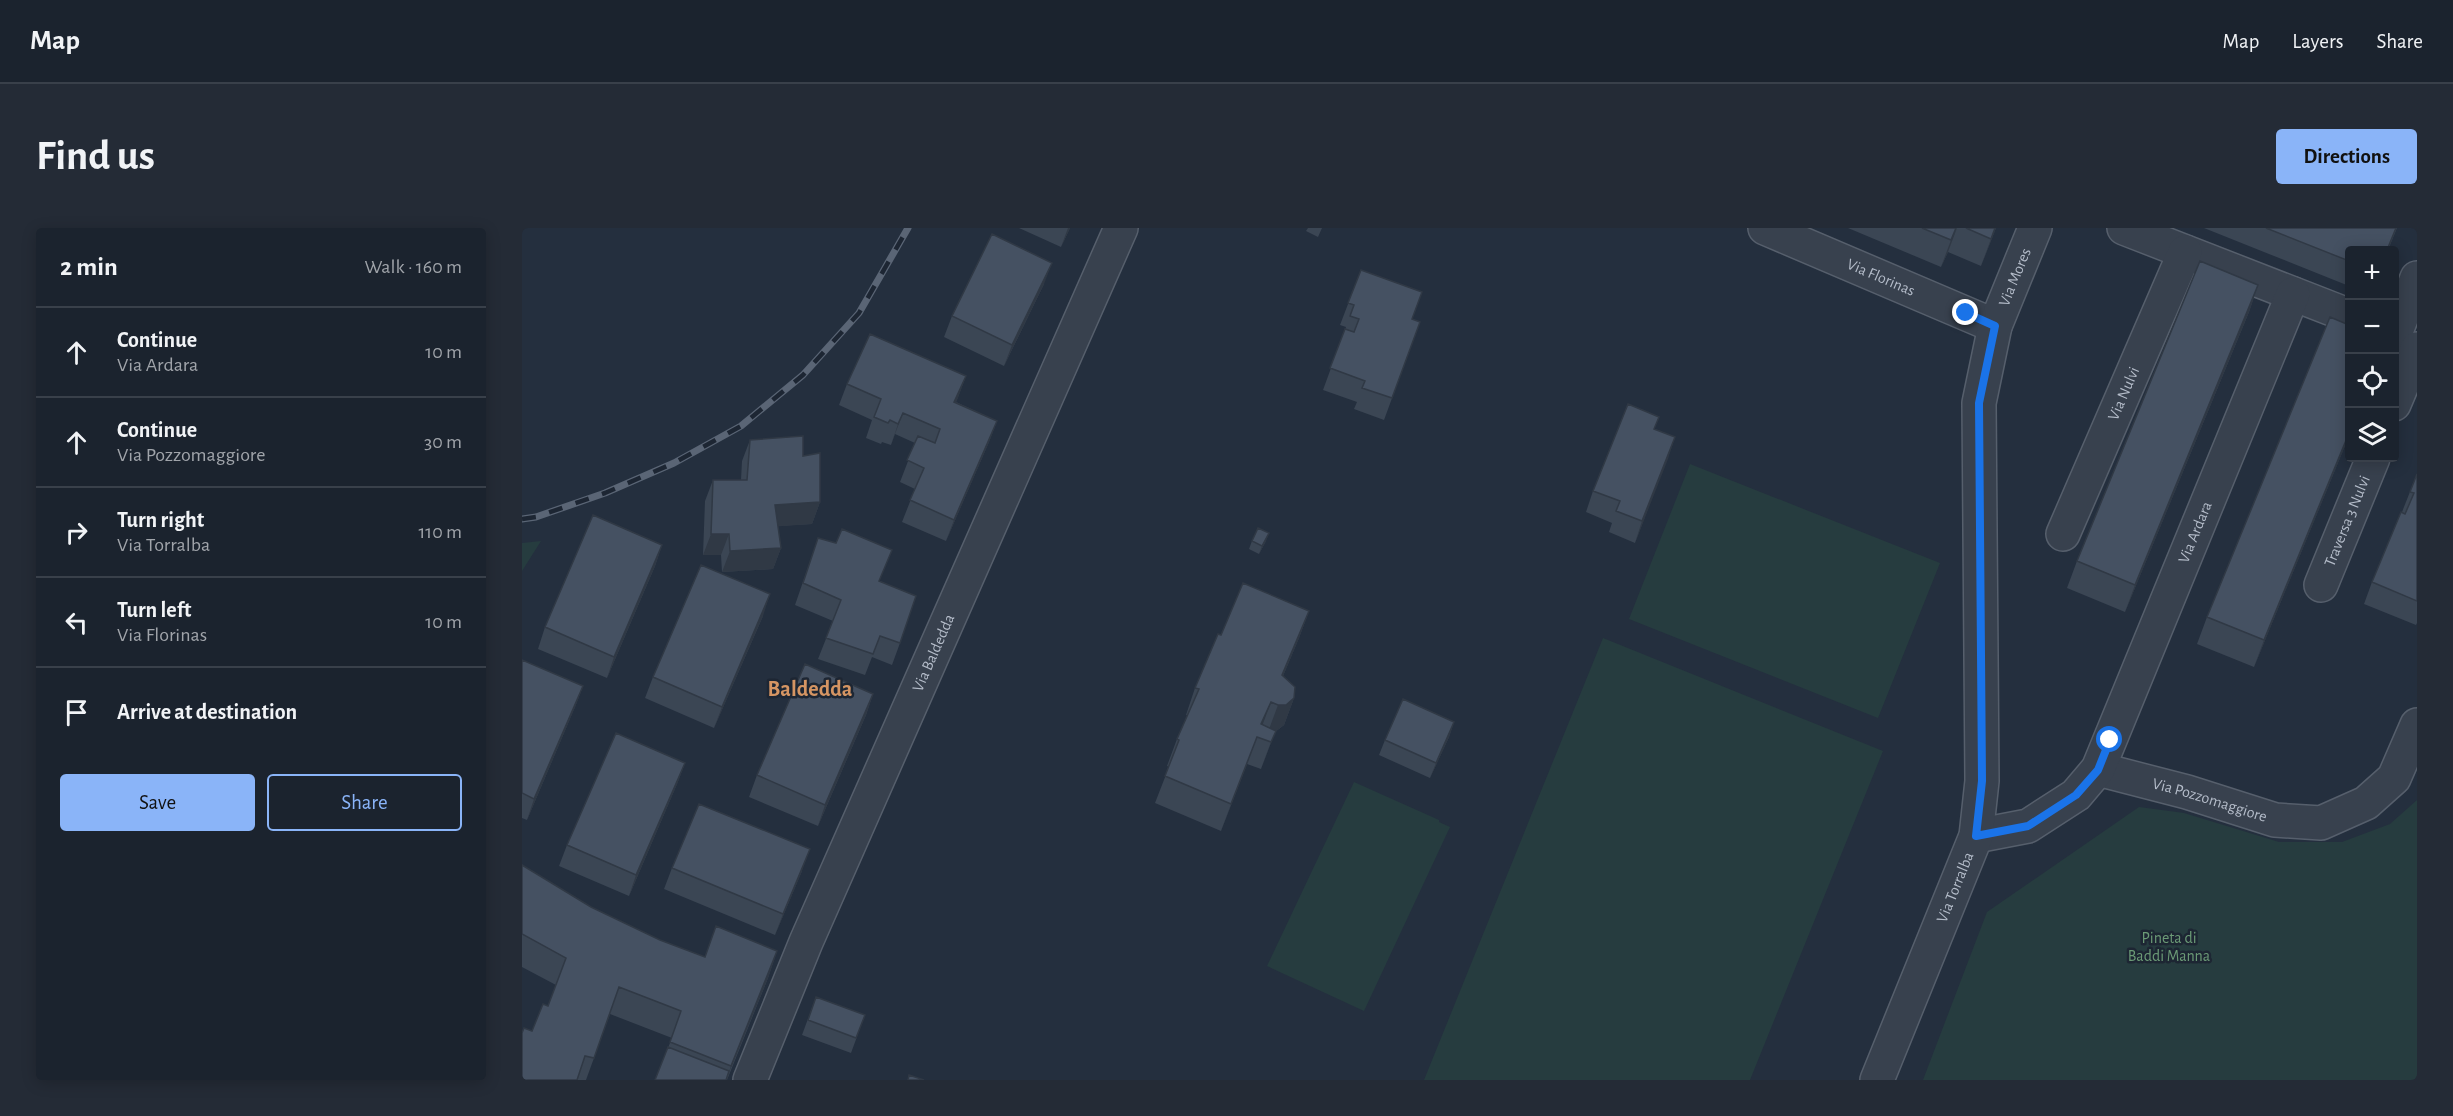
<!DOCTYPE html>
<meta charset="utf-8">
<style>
:root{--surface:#1b232e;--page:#242b36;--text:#f1f3f6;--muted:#a0a4aa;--line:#39404a;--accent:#8ab4f8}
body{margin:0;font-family:"Alegreya Sans",sans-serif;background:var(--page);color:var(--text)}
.controls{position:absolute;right:18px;top:18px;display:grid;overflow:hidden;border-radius:6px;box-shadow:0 3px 15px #0003}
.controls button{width:54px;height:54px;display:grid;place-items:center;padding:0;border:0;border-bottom:2px solid var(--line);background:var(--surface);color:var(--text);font:30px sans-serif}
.stop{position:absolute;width:18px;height:18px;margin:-14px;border:4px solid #1a73e8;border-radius:50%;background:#fff}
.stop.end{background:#1a73e8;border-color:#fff;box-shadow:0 2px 6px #0008}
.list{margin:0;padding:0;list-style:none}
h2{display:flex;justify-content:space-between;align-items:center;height:78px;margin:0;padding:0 24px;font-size:26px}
h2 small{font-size:20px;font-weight:400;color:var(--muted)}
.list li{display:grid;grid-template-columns:39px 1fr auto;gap:18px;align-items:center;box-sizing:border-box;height:90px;padding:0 24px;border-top:2px solid var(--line)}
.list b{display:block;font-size:22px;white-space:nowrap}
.list p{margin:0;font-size:20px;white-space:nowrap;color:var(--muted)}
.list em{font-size:20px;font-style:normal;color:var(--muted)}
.actions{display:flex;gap:12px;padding:18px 24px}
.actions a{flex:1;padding:14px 0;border:2px solid var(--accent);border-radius:6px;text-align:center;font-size:21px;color:var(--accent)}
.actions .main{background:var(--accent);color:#111}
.icon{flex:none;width:33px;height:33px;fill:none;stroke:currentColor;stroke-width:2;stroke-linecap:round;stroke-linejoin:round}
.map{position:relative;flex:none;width:1895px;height:852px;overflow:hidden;border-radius:6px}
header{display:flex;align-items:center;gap:36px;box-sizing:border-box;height:84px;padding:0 30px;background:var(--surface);border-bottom:2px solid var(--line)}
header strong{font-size:28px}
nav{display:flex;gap:33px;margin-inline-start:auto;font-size:21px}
.intro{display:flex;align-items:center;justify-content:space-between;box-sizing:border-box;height:144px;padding:0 36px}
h1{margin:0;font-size:42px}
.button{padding:15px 27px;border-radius:6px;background:var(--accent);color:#111;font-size:21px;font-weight:700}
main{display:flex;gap:36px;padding:0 36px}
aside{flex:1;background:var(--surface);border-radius:6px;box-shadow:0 3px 15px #0003}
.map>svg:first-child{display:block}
.green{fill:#263c3f}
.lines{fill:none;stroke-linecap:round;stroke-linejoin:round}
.minor-casing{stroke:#565f6c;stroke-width:36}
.minor{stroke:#38414e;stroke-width:33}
.rail-casing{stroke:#5a6575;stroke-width:7}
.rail{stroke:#1d2633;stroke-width:4.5;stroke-dasharray:14;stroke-linecap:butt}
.wall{fill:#3b4654}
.shaded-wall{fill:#303945}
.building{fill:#455162;stroke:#303945;stroke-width:1.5}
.route{stroke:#1a73e8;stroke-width:8}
.labels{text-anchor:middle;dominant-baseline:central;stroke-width:5;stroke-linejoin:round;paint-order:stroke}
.street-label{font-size:16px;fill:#b4bcc9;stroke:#1d2633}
.park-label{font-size:16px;fill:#6b9a76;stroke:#1d2633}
.district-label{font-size:22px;font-weight:bold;fill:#d59563;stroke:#1d2633}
</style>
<header>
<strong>Map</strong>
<nav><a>Map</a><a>Layers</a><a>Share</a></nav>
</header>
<div class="intro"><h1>Find us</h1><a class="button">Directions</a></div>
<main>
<aside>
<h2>2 min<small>Walk · 160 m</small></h2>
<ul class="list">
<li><svg class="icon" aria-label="ahead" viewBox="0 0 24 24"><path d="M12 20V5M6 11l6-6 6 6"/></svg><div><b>Continue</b><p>Via Ardara</p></div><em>10 m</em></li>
<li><svg class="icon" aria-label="ahead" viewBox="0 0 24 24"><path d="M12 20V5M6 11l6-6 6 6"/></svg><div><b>Continue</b><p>Via Pozzomaggiore</p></div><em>30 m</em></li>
<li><svg class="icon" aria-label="right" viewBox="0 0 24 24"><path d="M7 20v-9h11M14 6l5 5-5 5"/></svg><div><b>Turn right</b><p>Via Torralba</p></div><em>110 m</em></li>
<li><svg class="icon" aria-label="left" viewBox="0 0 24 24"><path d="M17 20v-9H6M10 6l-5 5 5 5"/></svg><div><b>Turn left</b><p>Via Florinas</p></div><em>10 m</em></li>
<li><svg class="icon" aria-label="arrive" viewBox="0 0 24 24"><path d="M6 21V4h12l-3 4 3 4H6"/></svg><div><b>Arrive at destination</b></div></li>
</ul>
<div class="actions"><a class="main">Save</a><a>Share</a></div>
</aside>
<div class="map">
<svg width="1895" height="852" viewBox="0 0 1895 852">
<rect width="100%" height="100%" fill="#242f3e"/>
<!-- green -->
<path class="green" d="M1168 236 1418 335 1356 490 1107 391Z
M19 313 0 343V315Z
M1081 410 1361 523 1228 852H902Z
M832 554 917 592V594L928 599 842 783 745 738Z
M1895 572V852H1401L1465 684 1617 579 1662 585 1757 614H1820L1868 596Z"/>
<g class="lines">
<!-- minor casing -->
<g class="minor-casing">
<g id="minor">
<path id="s1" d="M1243 0 1473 98"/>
<path d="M1602 0 1828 88"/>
<path d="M1873 106 1895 50"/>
<path d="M1872 176 1895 121"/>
<path id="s2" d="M1541 306 1663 24"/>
<path id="s3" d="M1799 357 1851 230"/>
<path id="s4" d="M1576 541 1665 564 1753 592 1799 595 1844 575 1872 550 1895 497"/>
<path id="s5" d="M1454 608 1506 598 1554 567 1576 541 1771 66"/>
<path id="s6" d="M228 852 284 714 599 0"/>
<path id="s7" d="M1355 852 1454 608 1460 553 1457 175 1473 98 1513 0"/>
</g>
</g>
<!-- minor -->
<use href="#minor" class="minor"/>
<!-- rail casing -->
<g class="rail-casing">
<path id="rail" d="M0 291 14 289 83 265 152 235 219 198 281 147 337 85 386 0"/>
</g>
<!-- rail -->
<use href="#rail" class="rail"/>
</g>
<!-- wall -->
<path class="wall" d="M497 0H548L539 19Z
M786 0H800L796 9 784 3Z
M1326 0H1474L1459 38 1426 24 1419 39Z
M1682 0H1875L1866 22H1827V58Z
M839 42 890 91 898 94 862 192 832 181 835 174 801 162 824 99 818 97Z
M522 56 482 138 422 109 430 88Z
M1736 57 1727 84 1603 384 1545 360 1555 333Z
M444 148 434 174 475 193 467 214 424 313 380 294 393 261 378 254 393 215 373 206 369 217 360 214 359 216 344 210 350 192 317 177 325 156Z
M1133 201 1153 209 1113 315 1087 304 1090 295 1064 284 1071 263Z
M1827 208 1732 439 1675 416 1685 389Z
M228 212 281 228 298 274 290 296 256 298 259 320 251 341 200 344 199 327H181L183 273 191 252H219L220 233Z
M1895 246V395L1894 397 1842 376 1850 354 1880 284Z
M296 310 358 354 378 415 370 437 350 429 343 447 296 431 311 393 273 377Z
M730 313H744L737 326 727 321Z
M140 317 133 338 85 450 16 421 23 399Z
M787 383 777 410 761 448 772 470 762 497 753 504 739 541 725 536 699 603 633 575 647 539 645 538 655 511 666 487H664L673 460 699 407Z
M241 388 192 500 123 470 131 449Z
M0 432 61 458 53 479 5 592 0 590Z
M351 466 344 487 296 598 227 569 235 547Z
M932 494 927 509 908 550 857 527 863 512Z
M163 535 155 556 107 668 37 638 45 617Z
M0 637 69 679 138 712 183 729 255 723 246 750 205 852H133L150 810 88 786 64 852H0L10 803 26 778 34 757 0 739Z
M150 640 280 643 253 707 142 661Z
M294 769 343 787 329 825 280 807Z"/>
<!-- shaded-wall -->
<path class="shaded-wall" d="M546 0H548L539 19Z
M1435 0 1426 24 1419 39 1429 12Z
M1473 0H1474L1459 38Z
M530 35 522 56 482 138 490 117Z
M1736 57 1727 84 1603 384 1613 357Z
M444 148 436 170 424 195 432 174Z
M381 185 373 206 369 217 376 196Z
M475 193 467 214 424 313 432 292Z
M1827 205V208L1732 439 1742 412Z
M1153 209 1146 231 1113 315 1120 293Z
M298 274 290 296 246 299 253 277Z
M747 305 744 313 737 326 740 318Z
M189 306H207L199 327H181Z
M140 317 133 338 85 450 92 429Z
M259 320 251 341 200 344 208 323Z
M248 366 241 388 192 500 200 479Z
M787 383 777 410 750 474 760 447Z
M61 458 53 479 5 592 12 571Z
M351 466 344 487 296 598 303 577Z
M772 470 762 497 753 504 739 541 749 514 746 504 756 477Z
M749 474 739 501 735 509 699 603 739 496Z
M932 494 927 509 908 550 914 535Z
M163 535 155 556 107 668 114 647Z
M288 621 280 643 253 707 261 686Z
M255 723 246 750 204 852 209 838Z"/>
<!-- building -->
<path class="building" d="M1400 0H1434L1429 12Z
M1444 0H1473L1469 11Z
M1744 0H1874L1865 22H1827V33Z
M470 6 530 35 490 117 430 88Z
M1678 33 1736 57 1613 357 1555 333Z
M839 42 900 64 890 91 898 94 870 170 840 160 843 153 808 140 823 101 832 104 837 91 828 88 832 77 826 75Z
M1808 89 1827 97V205L1742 412 1685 389Z
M348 106 444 148 432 174 475 193 432 292 388 272 402 240 385 232 396 208 413 215 418 201 381 185 376 196 368 192 366 195 352 189 359 171 325 156Z
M1106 176 1137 189 1132 201 1153 209 1120 293 1094 283 1098 273 1071 263Z
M281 208V228L298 225V274L253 277 259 320 208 323 207 306H189L191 252H225L228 212Z
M1895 246V373L1850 354 1879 284 1883 286 1892 265 1888 264Z
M71 287 140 317 92 429 23 399Z
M736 300 747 305 740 318 730 313Z
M320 301 370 322 357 353 394 368 378 415 358 408 351 426 304 410 319 372 281 355 296 310 314 315Z
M179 337 248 366 200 479 131 449Z
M721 355 787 383 760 447 773 459 772 470 764 477H756L749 474 739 496 754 503 749 514 735 509 709 576 643 548 657 512 655 511 677 461 673 460 696 406 699 407Z
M0 432 61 458 12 571 0 565Z
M283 436 351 466 303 577 235 547Z
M881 471 932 494 914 535 863 512Z
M94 505 163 535 114 647 45 617Z
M177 576 288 621 261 686 150 640Z
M0 637 69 679 138 712 183 729 194 698 255 723 209 838 148 814 159 783 97 759 72 830 63 828 55 852H0V805L2 800 10 803 21 776 26 778 44 730 0 706Z
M294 769 343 787 334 810 286 792Z
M146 819 207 843 204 852H133Z
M387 847 402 852H386Z"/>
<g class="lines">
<!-- route -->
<path class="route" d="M1444 85 1473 98 1457 175 1460 553 1454 608 1506 598 1554 567 1576 542 1588 512"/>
</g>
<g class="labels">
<!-- street labels -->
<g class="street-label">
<text stroke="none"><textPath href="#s1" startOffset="126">Via Florinas</textPath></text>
<text stroke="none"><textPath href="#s7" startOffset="828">Via Mores</textPath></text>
<text stroke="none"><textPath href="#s2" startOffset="153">Via Nulvi</textPath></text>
<text stroke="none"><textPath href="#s3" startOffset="69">Traversa 3 Nulvi</textPath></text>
<text stroke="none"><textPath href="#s5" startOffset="400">Via Ardara</textPath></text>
<text stroke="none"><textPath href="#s6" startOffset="465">Via Baldedda</textPath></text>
<text stroke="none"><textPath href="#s4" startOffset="116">Via Pozzomaggiore</textPath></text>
<text stroke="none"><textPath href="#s7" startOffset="208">Via Torralba</textPath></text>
</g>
<!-- park labels -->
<g class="park-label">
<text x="1647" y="710">Pineta di<tspan x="1647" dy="18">Baddi Manna</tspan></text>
</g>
<!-- district labels -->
<g class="district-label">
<text x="288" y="461">Baldedda</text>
</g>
</g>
</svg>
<div class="controls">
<button>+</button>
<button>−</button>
<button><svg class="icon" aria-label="locate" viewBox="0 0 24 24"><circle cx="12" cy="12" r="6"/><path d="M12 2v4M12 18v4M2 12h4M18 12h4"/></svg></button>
<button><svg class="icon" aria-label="layers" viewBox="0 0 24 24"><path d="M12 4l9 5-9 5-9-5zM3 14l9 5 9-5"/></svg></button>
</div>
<div class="stop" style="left:1588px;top:512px"></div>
<div class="stop end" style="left:1444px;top:85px"></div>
</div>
</main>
